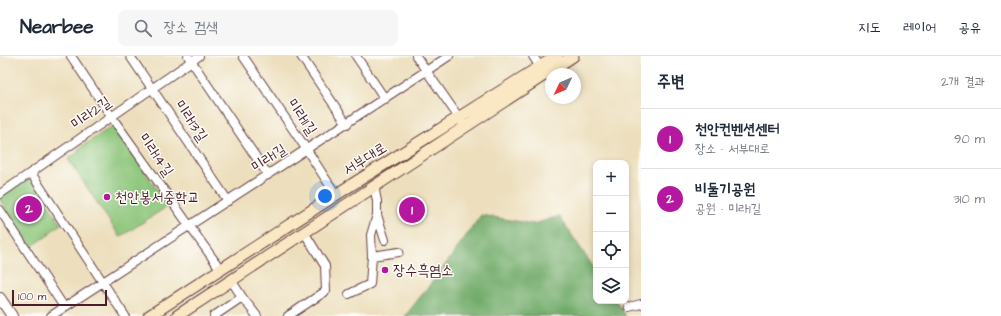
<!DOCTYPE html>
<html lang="ko">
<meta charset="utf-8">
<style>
:root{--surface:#fff;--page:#f6f6f7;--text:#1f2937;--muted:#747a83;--line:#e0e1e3;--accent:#b5179e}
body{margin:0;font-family:"Architects Daughter","Poor Story",sans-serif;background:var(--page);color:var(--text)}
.controls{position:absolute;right:12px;bottom:12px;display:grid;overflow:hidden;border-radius:8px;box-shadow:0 2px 6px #0003}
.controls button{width:36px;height:36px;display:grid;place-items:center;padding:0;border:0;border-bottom:1px solid var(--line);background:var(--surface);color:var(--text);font:20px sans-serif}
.compass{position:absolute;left:545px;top:12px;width:36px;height:36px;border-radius:50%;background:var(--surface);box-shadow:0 2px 6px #0003;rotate:226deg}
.scale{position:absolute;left:12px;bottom:10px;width:95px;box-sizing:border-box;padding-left:4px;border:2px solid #4a1f2b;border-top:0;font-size:11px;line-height:14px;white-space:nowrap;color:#4a1f2b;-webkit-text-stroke:3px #fdfcf7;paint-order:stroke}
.you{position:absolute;left:325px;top:140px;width:14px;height:14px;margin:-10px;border:3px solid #fff;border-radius:50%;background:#1a73e8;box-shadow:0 0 0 6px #1a73e833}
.badge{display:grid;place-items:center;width:26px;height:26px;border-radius:50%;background:var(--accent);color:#fff;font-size:13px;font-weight:700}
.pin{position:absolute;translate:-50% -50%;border:2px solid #fff;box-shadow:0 1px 4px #0006}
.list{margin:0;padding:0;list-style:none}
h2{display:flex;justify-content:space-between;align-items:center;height:52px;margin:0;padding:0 16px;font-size:17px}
h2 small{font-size:13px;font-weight:400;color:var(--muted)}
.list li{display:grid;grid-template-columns:26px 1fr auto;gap:12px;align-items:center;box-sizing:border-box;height:60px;padding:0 16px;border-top:1px solid var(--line)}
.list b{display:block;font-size:15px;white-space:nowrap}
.list p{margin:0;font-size:13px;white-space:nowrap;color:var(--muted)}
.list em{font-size:13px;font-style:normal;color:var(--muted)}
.icon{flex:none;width:22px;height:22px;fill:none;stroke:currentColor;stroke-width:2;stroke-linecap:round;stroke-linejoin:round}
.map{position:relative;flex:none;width:641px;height:260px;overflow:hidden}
header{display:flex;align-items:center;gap:24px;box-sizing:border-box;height:56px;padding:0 20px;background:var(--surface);border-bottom:1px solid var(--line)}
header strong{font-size:19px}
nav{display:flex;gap:22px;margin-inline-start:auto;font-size:14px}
.search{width:280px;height:36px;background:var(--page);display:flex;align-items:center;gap:10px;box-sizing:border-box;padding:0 14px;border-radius:8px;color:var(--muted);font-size:15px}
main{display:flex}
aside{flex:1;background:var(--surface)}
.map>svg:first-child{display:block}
.green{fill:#8ac478;stroke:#6a7252}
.forest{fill:#6faa68;stroke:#5c644a}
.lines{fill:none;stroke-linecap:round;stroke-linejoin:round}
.minor-casing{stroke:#623c41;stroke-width:10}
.tertiary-casing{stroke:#623c41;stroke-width:12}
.secondary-casing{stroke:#623c41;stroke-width:13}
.minor{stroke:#fff;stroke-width:8}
.tertiary{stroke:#fff;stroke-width:10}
.secondary{stroke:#fae7c3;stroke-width:11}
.poi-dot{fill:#b5179e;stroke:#fdfcf7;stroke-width:1.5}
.labels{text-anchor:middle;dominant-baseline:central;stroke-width:3;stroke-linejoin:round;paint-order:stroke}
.street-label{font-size:15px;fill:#4a1f2b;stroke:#fdfcf7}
.poi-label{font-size:15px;fill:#4a1f2b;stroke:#fdfcf7;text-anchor:start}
</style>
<header>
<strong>Nearbee</strong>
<div class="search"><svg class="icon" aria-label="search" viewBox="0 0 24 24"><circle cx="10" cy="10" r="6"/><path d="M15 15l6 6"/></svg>장소 검색</div>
<nav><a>지도</a><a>레이어</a><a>공유</a></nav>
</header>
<main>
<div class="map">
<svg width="641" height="260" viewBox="0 0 641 260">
<rect width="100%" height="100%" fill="#fdfcf7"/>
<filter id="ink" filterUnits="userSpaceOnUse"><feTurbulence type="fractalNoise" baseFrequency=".025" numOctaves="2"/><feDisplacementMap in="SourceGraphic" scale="8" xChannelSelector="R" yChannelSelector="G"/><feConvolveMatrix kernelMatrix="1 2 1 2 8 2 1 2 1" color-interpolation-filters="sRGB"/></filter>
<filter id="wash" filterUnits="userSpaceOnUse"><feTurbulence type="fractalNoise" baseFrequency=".012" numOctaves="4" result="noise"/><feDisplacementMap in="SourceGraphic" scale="16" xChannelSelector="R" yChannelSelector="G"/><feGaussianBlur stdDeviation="0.9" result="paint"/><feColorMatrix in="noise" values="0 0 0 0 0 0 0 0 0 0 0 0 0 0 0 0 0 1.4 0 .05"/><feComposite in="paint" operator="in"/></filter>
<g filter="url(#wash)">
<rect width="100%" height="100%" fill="#eddfbd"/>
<!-- green -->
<path class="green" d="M114 69 168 150 120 181 68 103 79 96 78 93Z
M27 122H31L61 168 49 177 50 178 31 191 0 144V140Z"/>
<!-- forest -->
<path class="forest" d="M481 159 534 168 559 160 596 215V245H616L626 260H405L440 216Z"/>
</g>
<g filter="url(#ink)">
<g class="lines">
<!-- minor casing -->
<g class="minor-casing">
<path id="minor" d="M71 0 111 60 221 214
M130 0 228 145
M188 0 268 119
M243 0 307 94 336 139
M301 0 347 68
M356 0 385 43
M416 0 462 66
M533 0 540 11
M31 117 125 260
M0 138 199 0
M0 154 64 251
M377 159 385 184
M372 200 399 196
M231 224 242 241
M349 238 370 228 372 200 371 179 377 159V145L374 130
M629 251 641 248
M51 260 449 0
M214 260 242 241 257 260
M288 260 326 235 325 210 304 176"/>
</g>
<!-- tertiary casing -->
<g class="tertiary-casing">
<path id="tertiary" d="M0 242 12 260"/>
</g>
<!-- secondary casing -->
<g class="secondary-casing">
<path id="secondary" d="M149 260 348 131 557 0
M177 260 573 0"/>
</g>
<!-- minor -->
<use href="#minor" class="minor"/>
<!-- tertiary -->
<use href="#tertiary" class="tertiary"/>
<!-- secondary -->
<use href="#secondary" class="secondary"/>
</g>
</g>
<!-- markers -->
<g class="poi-dot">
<circle cx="107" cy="141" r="4"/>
<circle cx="385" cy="214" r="4"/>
</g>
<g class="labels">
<!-- street labels -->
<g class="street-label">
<text transform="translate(91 57) rotate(-35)">미라2길</text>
<text transform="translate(302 61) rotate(56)">미라11길</text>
<text transform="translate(191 65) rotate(56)">미라13길</text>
<text transform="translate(156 99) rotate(55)">미라14길</text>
<text transform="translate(269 102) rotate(-33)">미라1길</text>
<text transform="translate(365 103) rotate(-32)">서부대로</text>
</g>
<!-- poi labels -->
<g class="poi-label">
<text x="115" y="141">천안봉서중학교</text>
<text x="393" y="214">장수흑염소</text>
</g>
</g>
</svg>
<div class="controls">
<button>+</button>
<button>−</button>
<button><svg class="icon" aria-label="locate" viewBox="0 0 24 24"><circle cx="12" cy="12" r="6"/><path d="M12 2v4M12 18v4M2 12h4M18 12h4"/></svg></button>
<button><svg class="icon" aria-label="layers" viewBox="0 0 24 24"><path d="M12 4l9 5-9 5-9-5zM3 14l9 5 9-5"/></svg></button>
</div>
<svg class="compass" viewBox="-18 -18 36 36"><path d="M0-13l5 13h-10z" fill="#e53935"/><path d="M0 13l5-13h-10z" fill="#747a83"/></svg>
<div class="scale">100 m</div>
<div class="you"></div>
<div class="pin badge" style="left:412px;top:154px">1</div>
<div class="pin badge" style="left:29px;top:153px">2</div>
</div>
<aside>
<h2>주변<small>2개 결과</small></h2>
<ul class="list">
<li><span class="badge">1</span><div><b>천안컨벤션센터</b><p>장소 · 서부대로</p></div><em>90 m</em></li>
<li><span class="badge">2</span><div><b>비둘기공원</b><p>공원 · 미라1길</p></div><em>310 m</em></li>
</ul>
</aside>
</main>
